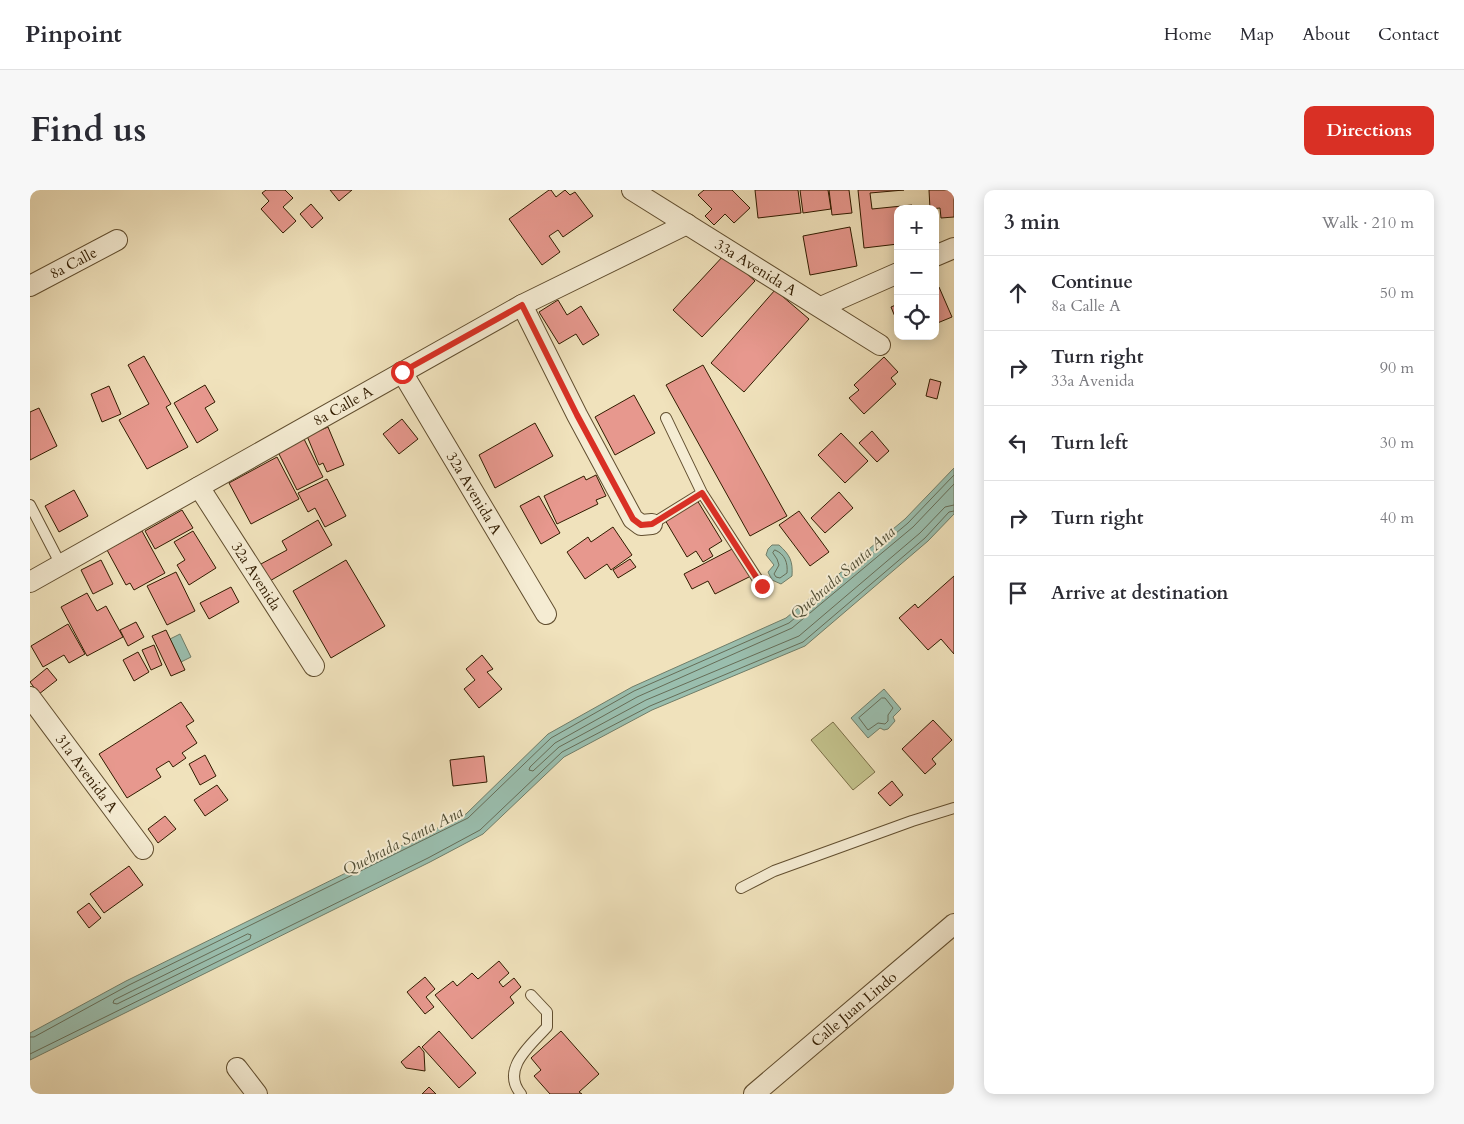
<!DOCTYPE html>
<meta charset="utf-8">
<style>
:root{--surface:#fff;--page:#f7f7f7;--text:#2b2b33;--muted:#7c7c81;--line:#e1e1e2;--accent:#d93025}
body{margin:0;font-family:Cardo,serif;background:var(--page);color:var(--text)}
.controls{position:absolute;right:15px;top:15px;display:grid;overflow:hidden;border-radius:10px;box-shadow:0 2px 12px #0003}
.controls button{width:45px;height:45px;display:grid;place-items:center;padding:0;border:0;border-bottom:1px solid var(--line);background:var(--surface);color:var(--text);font:25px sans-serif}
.stop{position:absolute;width:15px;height:15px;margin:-11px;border:4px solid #d93025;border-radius:50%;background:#fff}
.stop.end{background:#d93025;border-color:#fff;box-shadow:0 1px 5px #0008}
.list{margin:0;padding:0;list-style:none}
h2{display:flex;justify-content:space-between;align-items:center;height:65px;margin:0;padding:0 20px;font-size:21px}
h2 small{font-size:16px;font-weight:400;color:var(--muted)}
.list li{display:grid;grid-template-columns:32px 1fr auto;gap:15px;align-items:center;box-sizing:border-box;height:75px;padding:0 20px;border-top:1px solid var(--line)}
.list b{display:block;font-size:19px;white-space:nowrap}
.list p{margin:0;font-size:16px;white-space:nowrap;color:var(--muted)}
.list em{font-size:16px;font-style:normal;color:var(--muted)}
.icon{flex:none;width:28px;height:28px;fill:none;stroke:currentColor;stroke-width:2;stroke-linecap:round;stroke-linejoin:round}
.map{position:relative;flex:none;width:924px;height:904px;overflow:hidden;border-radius:10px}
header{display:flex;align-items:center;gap:30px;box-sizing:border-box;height:70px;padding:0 25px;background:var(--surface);border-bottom:1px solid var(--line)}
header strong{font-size:24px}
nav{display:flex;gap:28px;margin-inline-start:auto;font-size:18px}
.intro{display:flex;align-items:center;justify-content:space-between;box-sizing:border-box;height:120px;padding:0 30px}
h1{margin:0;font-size:35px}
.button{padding:12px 22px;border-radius:10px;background:var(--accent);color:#fff;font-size:18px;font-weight:700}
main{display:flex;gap:30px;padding:0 30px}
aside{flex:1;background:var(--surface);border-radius:10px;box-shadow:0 2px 12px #0003}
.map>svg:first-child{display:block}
.green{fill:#c2c18b;stroke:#7a6e46}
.water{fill:#9abeae;stroke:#707d68}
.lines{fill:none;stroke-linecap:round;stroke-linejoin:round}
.shore{stroke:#666d57;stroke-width:1}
.building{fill:#e7988e;stroke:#311c00}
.service-casing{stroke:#614e2f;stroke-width:12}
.minor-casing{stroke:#614e2f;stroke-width:22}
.service{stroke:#f5ecd3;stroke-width:10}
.minor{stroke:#f5ecd3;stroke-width:20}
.route{stroke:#d93025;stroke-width:6}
.labels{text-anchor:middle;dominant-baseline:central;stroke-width:4;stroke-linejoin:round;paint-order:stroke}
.street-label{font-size:15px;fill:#311c00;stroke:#f5ecd3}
.water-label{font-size:16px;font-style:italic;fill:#504d34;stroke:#f5ecd3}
</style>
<header>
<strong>Pinpoint</strong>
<nav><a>Home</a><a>Map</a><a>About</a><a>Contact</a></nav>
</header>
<div class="intro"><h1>Find us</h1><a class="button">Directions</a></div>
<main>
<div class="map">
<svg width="924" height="904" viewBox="0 0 924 904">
<rect width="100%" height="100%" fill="#f0e2bc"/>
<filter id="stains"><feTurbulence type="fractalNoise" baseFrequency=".004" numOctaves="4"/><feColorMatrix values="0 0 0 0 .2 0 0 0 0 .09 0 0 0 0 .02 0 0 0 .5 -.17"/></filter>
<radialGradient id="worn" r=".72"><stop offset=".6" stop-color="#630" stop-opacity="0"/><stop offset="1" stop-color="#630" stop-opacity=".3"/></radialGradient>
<!-- green -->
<path class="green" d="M803 532 845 582 823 600 781 550Z"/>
<!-- water -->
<path class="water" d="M924 278V324L898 351 775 456 622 520 534 567 453 644 400 672 0 870V843L96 791 436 624 518 544 602 497 756 428 875 329Z
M742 355H749C760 365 763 371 762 386L751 394 742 390 738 382 744 375 736 365 738 359Z
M150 444 161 467 151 472 140 449Z
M854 499 871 519 863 527 865 531 858 539 854 540 850 538 838 548 821 528Z"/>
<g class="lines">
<!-- shore -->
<path class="shore" d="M924 294 883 337 762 438 607 507 525 553 500 577 499 580 503 581 529 557 616 510 769 446 890 343 915 317 924 315
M745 360C755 364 758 373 757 383L750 388 746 387 744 384 749 375 747 369 743 363Z
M852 508H855L863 518 858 525V531L855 534 848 533 838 540 829 528Z
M218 744 221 745 220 749 87 814 83 813 84 810 102 801Z
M0 847H4L99 795 438 628 521 548 604 501 759 433 878 333 924 285
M0 864 398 668 450 640 532 562 620 516 773 452 895 348 919 322 924 321"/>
</g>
<!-- building -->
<path class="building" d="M236 0H255L263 8 253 17 266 31 253 43 231 19 239 11 232 3Z
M300 0H322L309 11Z
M519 0H521L526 7 535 0 540 5 545 2 563 26 533 47 528 40 519 46 530 62 512 75 479 29Z
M674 0H702L720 18 704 33 695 24 684 35 675 26 682 19 668 5Z
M725 0H768L771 23 728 28Z
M770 0H798L801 19 773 23Z
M799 0H819L822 23 802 25Z
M828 0H874L840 3 842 19 882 15V19H868V54L834 58Z
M899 0H924V27L911 28 910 18 900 19Z
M281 14 293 28 282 38 270 24Z
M820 37 827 76 780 85 773 46Z
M695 64 725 91 672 147 643 120Z
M909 97 922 127 905 134V98Z
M745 100 779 129 714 202 681 173Z
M528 110 537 125 551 116 569 145 553 155 546 144 529 154 509 122Z
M868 114V134L861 117Z
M114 166 141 214 136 217 158 257 117 279 89 230 119 214 98 175Z
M854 167 868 182 861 188 866 194 834 224 819 208 829 200 824 195Z
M673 175 757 326 720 346 636 195Z
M900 189 911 192 907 209 896 206Z
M175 195 185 212 175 218 188 240 167 253 144 213Z
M79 196 91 224 72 232 61 204Z
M604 205 625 243 585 265 565 227Z
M9 218 27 256 0 270V222Z
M372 229 388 249 369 264 353 244Z
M505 233 523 266 465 298 449 265Z
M298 237 314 275 297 282 293 273 289 275 277 246Z
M842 241 859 261 847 272 829 253Z
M811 243 838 271 815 293 788 265Z
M273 247 293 287 267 300 247 260Z
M247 267 269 309 221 334 199 293Z
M566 285 576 306 566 310 568 314 527 334 514 306 554 286 556 290Z
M297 289 316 326 295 337 285 318 278 322 268 303Z
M44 300 58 326 29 342 15 316Z
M809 302 823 318 795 343 781 328Z
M509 306 530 343 511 354 490 316Z
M667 310 692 351 679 359 683 366 673 372 666 361 657 367 635 330Z
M152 320 163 338 125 359 115 341Z
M769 321 799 362 780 376 749 335Z
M288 330 302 355 238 392 229 375 257 360 252 351Z
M583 337 602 365 581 380 577 374 555 389 537 362 558 347 561 352Z
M112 341 135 383 104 400 100 393 96 395 77 360Z
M163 341 186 378 159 395 147 375 155 370 144 352Z
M706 357 721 386 685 404 678 391 662 399 654 384Z
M600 369 606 377 588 388 583 380Z
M71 370 83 394 63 404 51 380Z
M316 370 355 436 301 468 263 401Z
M146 382 165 421 137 435 117 396Z
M924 386V464L911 449 898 460 869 428 885 414 888 418Z
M201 397 209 412 179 429 170 413Z
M57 403 67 421 76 416 93 447 57 466 31 417Z
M106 432 114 447 98 456 90 440Z
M38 434 55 464 39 473 34 465 13 477 1 456Z
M136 440 155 480 141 486 122 446Z
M124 455 132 475 121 480 112 460Z
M108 462 119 482 104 491 93 470Z
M452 465 463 479 457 482 472 499 449 518 434 499 445 490 436 479Z
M17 478 27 490 9 504 0 492Z
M151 512 164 531 156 536 167 553 152 563 156 568 143 577 139 571 126 579 131 587 97 608 69 564Z
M903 530 922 550 902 569 906 574 895 584 872 559Z
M175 565 186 586 170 595 159 574Z
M454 566 457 592 423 596 420 570Z
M862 591 873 605 860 616 848 603Z
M187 595 198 610 175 626 164 610Z
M135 626 146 639 128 653 118 639Z
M99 676 113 695 74 723 60 704Z
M59 713 71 728 59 738 47 722Z
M469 771 479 783 469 792 473 797 484 788 491 797 480 807 484 813 442 849 405 805 423 791 427 796 442 783 448 789Z
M395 787 405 799 396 807 404 817 395 824 377 802Z
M409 841 446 883 429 898 392 857Z
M531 841 569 884 549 902 552 904H520L504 886 511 880 501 868Z
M389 856 394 862 395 881 376 878 371 872Z
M399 897 406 904H392Z"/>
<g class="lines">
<!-- service casing -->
<g class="service-casing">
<path id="service" d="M636 228 672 303
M0 315 31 375
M622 334 672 303 732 396
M711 698 744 681 882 631 924 618
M491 904C470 879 501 855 517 837V822L501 805"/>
</g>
<!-- minor casing -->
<g class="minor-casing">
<g id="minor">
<path id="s1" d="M602 0 850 155"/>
<path d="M905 66 924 58"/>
<path id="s2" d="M0 96 87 50"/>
<path d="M492 115 547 225 603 329 611 335 622 334"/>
<path d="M791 117 868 83"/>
<path id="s3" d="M372 182 516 424"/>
<path id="s4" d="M169 297 284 476"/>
<path id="s5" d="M0 392 492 115 657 34"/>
<path id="s6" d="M0 507 113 659"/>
<path d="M207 878 227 904"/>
<path id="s7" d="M724 904 924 734"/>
</g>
</g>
<!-- service -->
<use href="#service" class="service"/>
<!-- minor -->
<use href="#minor" class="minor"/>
</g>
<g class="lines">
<!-- route -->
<path class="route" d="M372 182 492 115 547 225 603 329 611 335 622 334 672 303 732 396"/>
</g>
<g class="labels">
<!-- street labels -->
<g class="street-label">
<text stroke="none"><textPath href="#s2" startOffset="49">8a Calle</textPath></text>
<text stroke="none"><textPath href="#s1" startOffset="146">33a Avenida A</textPath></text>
<text stroke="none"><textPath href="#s5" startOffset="359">8a Calle A</textPath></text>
<text stroke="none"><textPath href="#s3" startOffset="141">32a Avenida A</textPath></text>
<text stroke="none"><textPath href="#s4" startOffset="106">32a Avenida</textPath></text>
<text stroke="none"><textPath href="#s6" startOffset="95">31a Avenida A</textPath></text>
<text stroke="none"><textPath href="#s7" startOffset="131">Calle Juan Lindo</textPath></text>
</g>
<!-- water labels -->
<g class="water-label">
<text transform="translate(813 383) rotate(-41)">Quebrada Santa Ana</text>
<text transform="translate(373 651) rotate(-27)">Quebrada Santa Ana</text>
</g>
</g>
<rect width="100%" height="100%" filter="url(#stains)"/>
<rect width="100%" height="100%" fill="url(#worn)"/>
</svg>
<div class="controls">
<button>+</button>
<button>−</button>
<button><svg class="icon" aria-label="locate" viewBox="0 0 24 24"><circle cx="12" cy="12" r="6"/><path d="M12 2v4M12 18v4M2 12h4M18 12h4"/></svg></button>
</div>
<div class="stop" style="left:372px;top:182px"></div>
<div class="stop end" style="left:732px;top:396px"></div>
</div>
<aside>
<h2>3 min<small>Walk · 210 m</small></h2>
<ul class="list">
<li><svg class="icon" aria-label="ahead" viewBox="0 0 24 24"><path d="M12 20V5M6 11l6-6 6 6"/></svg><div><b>Continue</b><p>8a Calle A</p></div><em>50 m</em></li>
<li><svg class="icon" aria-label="right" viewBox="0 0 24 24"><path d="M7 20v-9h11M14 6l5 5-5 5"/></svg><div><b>Turn right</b><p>33a Avenida</p></div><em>90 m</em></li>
<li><svg class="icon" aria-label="left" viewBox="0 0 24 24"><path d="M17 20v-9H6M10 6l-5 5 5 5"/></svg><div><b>Turn left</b></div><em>30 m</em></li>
<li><svg class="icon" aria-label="right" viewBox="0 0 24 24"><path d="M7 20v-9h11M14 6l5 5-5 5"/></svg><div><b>Turn right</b></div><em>40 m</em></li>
<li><svg class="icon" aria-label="arrive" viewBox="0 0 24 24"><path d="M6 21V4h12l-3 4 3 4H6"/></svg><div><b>Arrive at destination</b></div></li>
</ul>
</aside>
</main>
